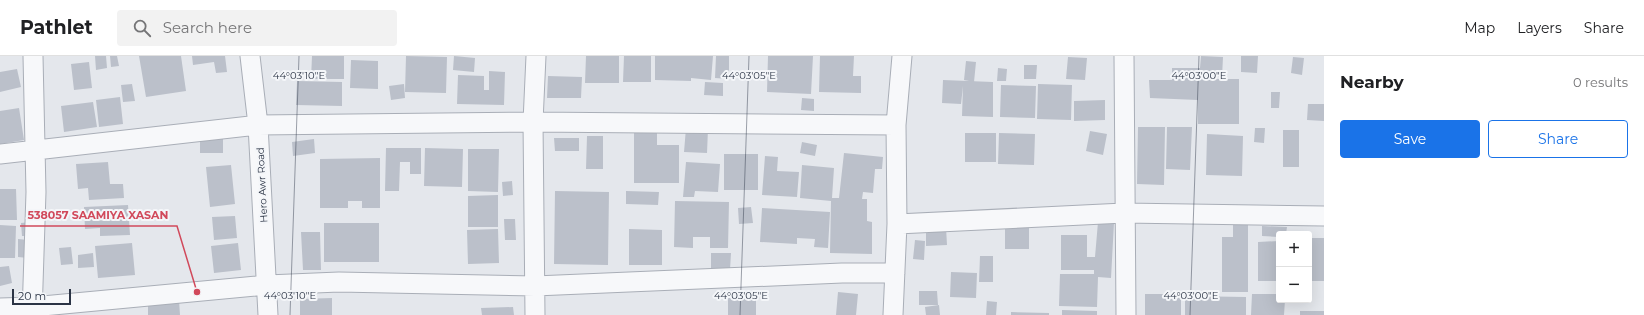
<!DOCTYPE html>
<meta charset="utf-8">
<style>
:root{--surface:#fff;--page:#f2f2f2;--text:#202124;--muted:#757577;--line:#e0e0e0;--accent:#1a73e8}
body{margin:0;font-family:Montserrat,sans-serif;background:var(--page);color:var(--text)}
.controls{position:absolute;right:12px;bottom:12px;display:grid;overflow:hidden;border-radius:4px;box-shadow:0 4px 16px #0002}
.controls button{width:36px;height:36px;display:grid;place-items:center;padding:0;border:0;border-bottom:1px solid var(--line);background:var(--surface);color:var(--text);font:20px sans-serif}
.scale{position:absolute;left:12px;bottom:10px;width:59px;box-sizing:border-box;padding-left:4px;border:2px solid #2b3445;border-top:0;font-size:11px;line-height:14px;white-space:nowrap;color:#2b3445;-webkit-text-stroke:3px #f4f6f9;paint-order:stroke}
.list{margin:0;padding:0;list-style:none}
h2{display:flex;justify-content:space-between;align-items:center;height:52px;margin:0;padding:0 16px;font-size:17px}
h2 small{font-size:13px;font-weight:400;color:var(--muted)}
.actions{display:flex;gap:8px;padding:12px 16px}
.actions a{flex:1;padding:9px 0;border:1px solid var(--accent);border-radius:4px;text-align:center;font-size:14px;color:var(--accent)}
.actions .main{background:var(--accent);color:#fff}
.icon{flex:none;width:22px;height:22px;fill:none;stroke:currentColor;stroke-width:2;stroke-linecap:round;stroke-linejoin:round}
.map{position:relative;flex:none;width:1324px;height:259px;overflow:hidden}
header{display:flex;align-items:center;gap:24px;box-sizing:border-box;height:56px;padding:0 20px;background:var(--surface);border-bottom:1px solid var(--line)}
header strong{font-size:19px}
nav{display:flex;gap:22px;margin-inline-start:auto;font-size:14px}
.search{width:280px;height:36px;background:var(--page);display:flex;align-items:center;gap:10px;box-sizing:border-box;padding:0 14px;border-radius:4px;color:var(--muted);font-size:15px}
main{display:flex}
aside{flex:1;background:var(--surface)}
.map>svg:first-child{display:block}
.building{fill:#bbc0ca}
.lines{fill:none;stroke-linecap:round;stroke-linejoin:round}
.minor-casing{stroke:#a9aeb7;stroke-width:21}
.minor{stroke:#f7f8fa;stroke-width:19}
.ticks{fill:none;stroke:#2b3445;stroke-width:1;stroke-opacity:0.45}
.labels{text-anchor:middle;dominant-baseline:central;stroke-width:4;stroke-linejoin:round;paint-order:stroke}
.street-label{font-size:10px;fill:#2b3445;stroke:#f4f6f9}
.ticks-label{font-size:10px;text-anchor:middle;fill:#2b3445;stroke:#f4f6f9;stroke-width:4;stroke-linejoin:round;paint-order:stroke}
.leader{fill:none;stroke:#d1495b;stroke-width:1.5}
.callout-dot{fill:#d1495b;stroke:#f4f6f9;stroke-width:1.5}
.callout-label{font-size:11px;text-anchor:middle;font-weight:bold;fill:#d1495b;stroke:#f4f6f9;stroke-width:4;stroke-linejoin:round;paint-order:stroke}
</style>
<header>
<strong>Pathlet</strong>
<div class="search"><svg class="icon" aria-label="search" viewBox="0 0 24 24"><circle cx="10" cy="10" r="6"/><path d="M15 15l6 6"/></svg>Search here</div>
<nav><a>Map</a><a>Layers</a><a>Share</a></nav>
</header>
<main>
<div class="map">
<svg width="1324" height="259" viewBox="0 0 1324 259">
<rect width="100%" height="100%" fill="#e4e7ec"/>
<!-- building -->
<path class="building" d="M95 0H106L107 12 96 14Z
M110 0H117L119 10 111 11Z
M139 0H181L186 35 146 41Z
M192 0H225L227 16 216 17 214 6 193 9Z
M312 0H344V23H311Z
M406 0 447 1 446 37 405 36Z
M454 0 475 2 474 16 453 14Z
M586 0H619V27H585Z
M624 0H651V26H623Z
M655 0H713L711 24 691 22V25L655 24Z
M716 0H729V23L715 22Z
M768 0H813L811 38 767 36Z
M820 0H854L853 20H861V37L819 36Z
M1201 0 1223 1 1222 21 1202 19V23H1239V68H1198V44L1150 42 1149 24H1172V12H1200Z
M1241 0H1258L1257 17 1241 16Z
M1068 1 1087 2 1085 24 1066 23Z
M1293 1 1304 2 1302 19 1291 17Z
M351 4 378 5V33L350 32Z
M966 5 976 6 974 26 964 24Z
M89 6 92 32 74 34 71 8Z
M1024 9H1037L1036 23H1024Z
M998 12 1007 13 1006 25H997Z
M17 13 21 31 0 36V16Z
M489 15 505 16 504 49 457 48 458 19 484 20V34H489Z
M548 20 582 21 581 42H547Z
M943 24 993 26V61L962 60 963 30 961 48 942 47Z
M297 25 342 26V50L296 49Z
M705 26 723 27V40L704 39Z
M132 28 135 45 123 46 121 29Z
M404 28 405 42 391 44 389 30Z
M1038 28 1072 29 1071 64 1037 63Z
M1001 29 1036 30 1035 62 1000 61Z
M1271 36H1280L1279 52H1271Z
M120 41 123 68 99 71 96 44Z
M802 42 814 43V55L801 54Z
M1105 44V64L1074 65V45Z
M93 46 97 71 64 76 61 50Z
M1308 48H1324V65L1307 64Z
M19 52 24 84 0 88V55Z
M1138 71H1165L1164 129 1137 128Z
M1167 71H1192L1190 114 1166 113Z
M686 72 708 73 707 97 684 96Z
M1255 72H1265L1264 87 1254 86Z
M1283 74H1299V111H1283Z
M1090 75 1107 78 1103 99 1086 95Z
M634 76H657V89H679V127H634Z
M965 77H996V106H965Z
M999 77 1035 78 1034 109 998 108Z
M1207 78 1243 80 1242 120 1206 119Z
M200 80H223V97H200Z
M587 80H603V113H586Z
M554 82H579V95H555Z
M314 83 315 97 293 100 292 86Z
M802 86 817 89 815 100 800 97Z
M386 92H421V118H410V106H400L399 135H385Z
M425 92 463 93 462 131 424 130Z
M468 93H499L498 136 468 135Z
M844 97 883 101 882 113H875L873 137 863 136 862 143H867V165L872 166V198L830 197 831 145 800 142 802 109 834 112 832 142H839Z
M724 98H758V134H724Z
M765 100 778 101 777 115 799 116 797 141 762 139Z
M380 102V152H362V145H348V152H320V103Z
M108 106 110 128H123L124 142 89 144 88 132 78 133 76 108Z
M686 106 720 108 718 136 695 135 694 141H683Z
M231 109 235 148 210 151 206 111Z
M512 125 513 139 503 140 502 126Z
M0 133H16L17 164H0Z
M555 135 609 136 608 209 554 208Z
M626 135 659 136 658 149 626 148Z
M498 139V171H468V140Z
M675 145 729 146 728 192H710V181H693V192L674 191Z
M128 149 130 179 100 180V172L85 173 84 151Z
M751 151 753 167 739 168 738 152Z
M762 152 830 156 828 192 814 191 815 183 797 182V188L760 186Z
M235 160 237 182 214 184 212 161Z
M504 163H515L516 184H505Z
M31 166V180H22L21 167Z
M1098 166 1114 167 1111 222 1098 221 1097 251 1059 250 1060 218H1094V214H1061V179H1087V201H1095Z
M324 167H379V206H324Z
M1233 167H1248V236H1222V181H1233Z
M0 169 16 170 15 202H0Z
M1262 170 1287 171 1286 178H1279V181L1262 180Z
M946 171 947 189 926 190V172Z
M1005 172H1029V193H1005Z
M498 173 499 207 468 208 467 174Z
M629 173 662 174V209H629Z
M301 176H320L321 214H303Z
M1311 182H1324V225H1311Z
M18 183 28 184V202L18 201Z
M915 184 925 185 924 204 913 203Z
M1279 185V225H1258V186Z
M132 187 135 219 98 222 95 190Z
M238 187 241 214 214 217 211 190Z
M71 191 73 208 61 209 59 192Z
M93 197 94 211 78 212V199Z
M711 197H731L730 214H711Z
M980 200H993V226H979Z
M9 210 12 227 0 230V211Z
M951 216 977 217 976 242 950 241Z
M919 235H937L938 249H919Z
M838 236 858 238 856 259H836Z
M1145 238H1181V259H1145Z
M1252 238H1279V244H1285L1284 259H1251Z
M1185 240 1246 241V259H1185Z
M332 242V259H300V243Z
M728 242H756V259H728Z
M179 244 180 259H148V246Z
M987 245 997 246 996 259H986Z
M939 249 940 259H926L925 251Z
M513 251 514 259H482L481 252Z
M1062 254 1097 255V259H1062Z
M1300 255H1324V259H1300Z
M1011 256 1049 257V259H1011Z"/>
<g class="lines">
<!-- minor casing -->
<g class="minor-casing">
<path id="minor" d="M250 0 258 69 268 259
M1124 0 1126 259
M0 98 258 69 533 66 896 69
M897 168 1124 157 1324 160
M0 252 32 251 267 229 339 226 535 230 842 217H895
M32 259 36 136 33 0
M535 259 533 66 536 0
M893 259 897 168 896 69 902 0"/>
</g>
<!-- minor -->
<use href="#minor" class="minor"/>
</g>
<!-- ticks -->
<path class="ticks" d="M290 259 299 0M740 259 749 0M1190 259 1199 0"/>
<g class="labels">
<!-- street labels -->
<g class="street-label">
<text transform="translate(262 129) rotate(-93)">Hero Awr Road</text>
</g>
</g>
<g class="ticks-label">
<text x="299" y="23">44°03'10"E</text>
<text x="749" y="23">44°03'05"E</text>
<text x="1199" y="23">44°03'00"E</text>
<text x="290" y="243">44°03'10"E</text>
<text x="741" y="243">44°03'05"E</text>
<text x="1191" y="243">44°03'00"E</text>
</g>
<!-- callouts -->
<path class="leader" d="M197 236L177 170H20"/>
<circle class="callout-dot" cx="197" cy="236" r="4"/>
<g class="callout-label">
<text x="98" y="163">538057 SAAMIYA XASAN</text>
</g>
</svg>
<div class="controls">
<button>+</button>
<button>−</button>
</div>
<div class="scale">20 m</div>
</div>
<aside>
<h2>Nearby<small>0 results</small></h2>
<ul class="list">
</ul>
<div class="actions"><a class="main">Save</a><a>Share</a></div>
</aside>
</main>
